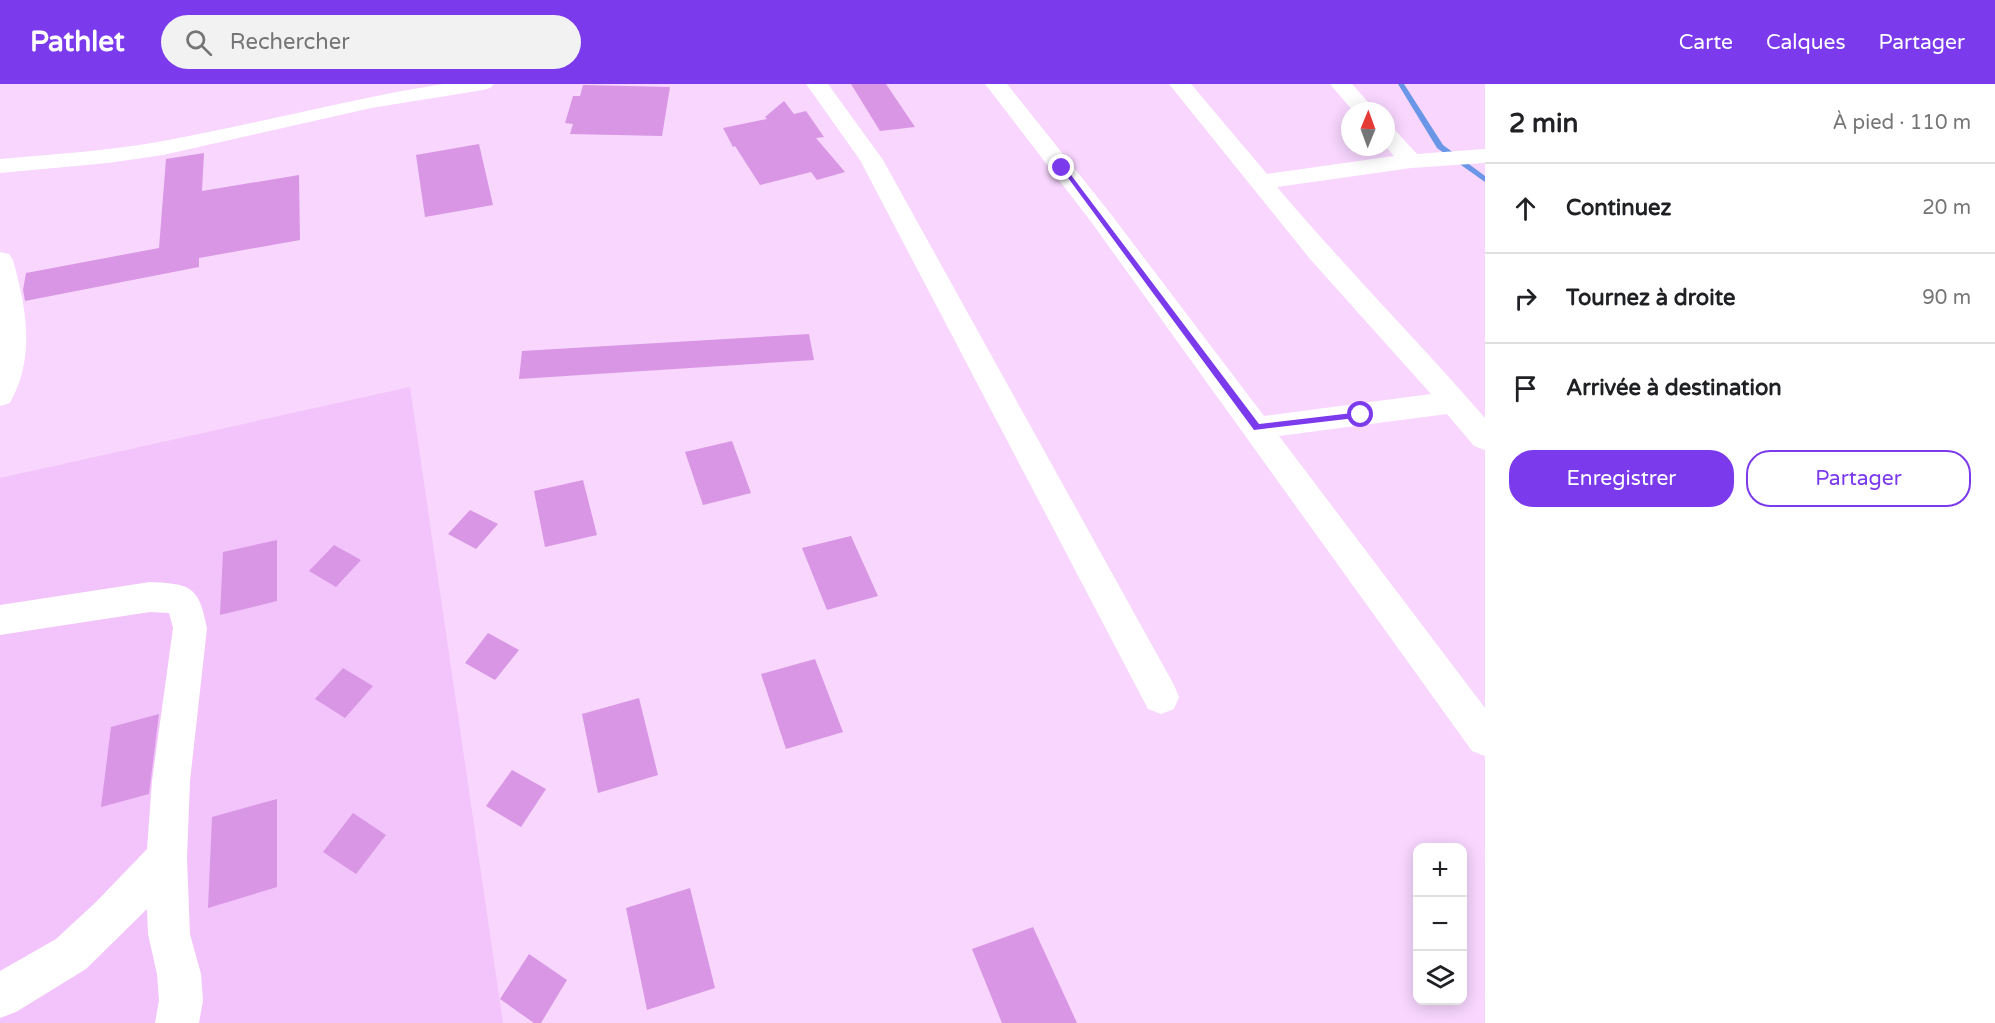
<!DOCTYPE html>
<html lang="fr">
<meta charset="utf-8">
<style>
:root{--surface:#fff;--page:#f2f2f2;--text:#202124;--muted:#757577;--line:#e0e0e0;--accent:#7c3aed}
body{margin:0;font-family:"Varela Round",sans-serif;background:var(--page);color:var(--text)}
.controls{position:absolute;right:18px;bottom:18px;display:grid;overflow:hidden;border-radius:12px;box-shadow:0 3px 15px #0003}
.controls button{width:54px;height:54px;display:grid;place-items:center;padding:0;border:0;border-bottom:2px solid var(--line);background:var(--surface);color:var(--text);font:30px sans-serif}
.compass{position:absolute;left:1341px;top:18px;width:54px;height:54px;border-radius:50%;background:var(--surface);box-shadow:0 3px 15px #0003;rotate:1deg}
.stop{position:absolute;width:18px;height:18px;margin:-14px;border:4px solid #7c3aed;border-radius:50%;background:#fff}
.stop.end{background:#7c3aed;border-color:#fff;box-shadow:0 2px 6px #0008}
.list{margin:0;padding:0;list-style:none}
h2{display:flex;justify-content:space-between;align-items:center;height:78px;margin:0;padding:0 24px;font-size:26px}
h2 small{font-size:20px;font-weight:400;color:var(--muted)}
.list li{display:grid;grid-template-columns:39px 1fr auto;gap:18px;align-items:center;box-sizing:border-box;height:90px;padding:0 24px;border-top:2px solid var(--line)}
.list b{display:block;font-size:22px;white-space:nowrap}
.list em{font-size:20px;font-style:normal;color:var(--muted)}
.actions{display:flex;gap:12px;padding:18px 24px}
.actions a{flex:1;padding:14px 0;border:2px solid var(--accent);border-radius:24px;text-align:center;font-size:21px;color:var(--accent)}
.actions .main{background:var(--accent);color:#fff}
.icon{flex:none;width:33px;height:33px;fill:none;stroke:currentColor;stroke-width:2;stroke-linecap:round;stroke-linejoin:round}
.map{position:relative;flex:none;width:1485px;height:939px;overflow:hidden}
header{display:flex;align-items:center;gap:36px;box-sizing:border-box;height:84px;padding:0 30px;background:var(--accent);color:#fff}
header strong{font-size:28px}
nav{display:flex;gap:33px;margin-inline-start:auto;font-size:21px}
.search{width:420px;height:54px;background:var(--page);display:flex;align-items:center;gap:15px;box-sizing:border-box;padding:0 21px;border-radius:33px;color:var(--muted);font-size:22px}
main{display:flex}
aside{flex:1;background:var(--surface)}
.map>svg:first-child{display:block}
.built{fill:#f3c4fb}
.lines{fill:none;stroke-linecap:round;stroke-linejoin:round}
.stream{fill:#6996e6;fill-rule:evenodd}
.building{fill:#d896e4}
.street{fill:#fff;fill-rule:evenodd}
.route{fill:#7c3aed}
</style>
<header>
<strong>Pathlet</strong>
<div class="search"><svg class="icon" aria-label="search" viewBox="0 0 24 24"><circle cx="10" cy="10" r="6"/><path d="M15 15l6 6"/></svg>Rechercher</div>
<nav><a>Carte</a><a>Calques</a><a>Partager</a></nav>
</header>
<main>
<div class="map">
<svg width="1485" height="939" viewBox="0 0 1485 939">
<rect width="100%" height="100%" fill="#f8d6fe"/>
<!-- built -->
<path class="built" d="M410 303 503 939H0V394Z"/>
<g class="lines">
<!-- stream -->
<path class="stream" d="M1398 0H1404L1443 61 1485 92V98L1437 64Z"/>
</g>
<!-- building -->
<path class="building" d="M851 0H886L915 43 880 47Z
M583 1 670 3 662 52 570 50 573 40 565 39 573 12H580Z
M784 17 794 30 806 27 824 53 816 54 845 88 817 96 811 88 760 101 735 62 733 63 723 44 767 35 765 33Z
M479 60 493 121 425 133 416 71Z
M204 69 202 107 299 91 300 156 199 174V183L25 217 23 206 26 189 159 164 166 75Z
M809 250 814 276 519 295 522 267Z
M732 357 751 409 703 421 685 368Z
M583 396 597 451 545 463 534 407Z
M470 426 498 440 476 465 448 450Z
M851 452 878 512 827 526 802 464Z
M277 456V517L220 531 223 468Z
M334 461 361 476 336 503 309 487Z
M488 549 519 566 495 596 465 579Z
M815 575 843 648 786 665 761 590Z
M343 584 373 602 345 634 315 615Z
M639 614 658 691 598 709 582 630Z
M159 630 149 710 101 723 111 643Z
M512 686 546 705 521 743 486 722Z
M277 715V803L208 824 212 733Z
M353 729 386 751 356 790 323 768Z
M690 804 715 904 647 926 626 824Z
M1033 843 1077 939H1002L972 865Z
M529 870 567 896 541 939H534L500 915Z"/>
<g class="lines">
<!-- street -->
<path class="street" d="M443 0H494L490 4 483 6 371 24 163 71 108 79 0 89V75C54 70 109 67 163 57 257 40 349 15 443 0Z
M806 0H828L883 76 1174 601 1179 613 1174 625 1161 630 1148 625 860 76Z
M985 0H1007L1110 129 1264 332 1431 310 1310 175 1169 0H1191L1267 90 1394 72 1386 63V43L1394 45 1417 70 1485 65V79L1411 84 1277 103C1344 182 1417 256 1485 334V366L1474 362 1447 330 1279 352 1485 624V672L1472 667 1092 139Z
M1330 0H1352L1376 27H1353Z
M0 168 9 170 13 176C26 224 36 272 10 319L0 322Z
M150 498C191 500 199 502 207 544L190 697 187 774 190 850 201 890 203 916 199 939H155L159 916 157 890 148 850 147 825 86 885 16 928 0 934V887L56 855 96 818 147 765 152 697 173 544 169 529 150 528 0 551V521Z"/>
</g>
<!-- route -->
<path class="route" d="M1060 83H1065L1259 340 1361 328 1364 329V333L1254 346Z"/>
</svg>
<div class="controls">
<button>+</button>
<button>−</button>
<button><svg class="icon" aria-label="layers" viewBox="0 0 24 24"><path d="M12 4l9 5-9 5-9-5zM3 14l9 5 9-5"/></svg></button>
</div>
<svg class="compass" viewBox="-18 -18 36 36"><path d="M0-13l5 13h-10z" fill="#e53935"/><path d="M0 13l5-13h-10z" fill="#757577"/></svg>
<div class="stop" style="left:1361px;top:331px"></div>
<div class="stop end" style="left:1062px;top:84px"></div>
</div>
<aside>
<h2>2 min<small>À pied · 110 m</small></h2>
<ul class="list">
<li><svg class="icon" aria-label="ahead" viewBox="0 0 24 24"><path d="M12 20V5M6 11l6-6 6 6"/></svg><div><b>Continuez</b></div><em>20 m</em></li>
<li><svg class="icon" aria-label="right" viewBox="0 0 24 24"><path d="M7 20v-9h11M14 6l5 5-5 5"/></svg><div><b>Tournez à droite</b></div><em>90 m</em></li>
<li><svg class="icon" aria-label="arrive" viewBox="0 0 24 24"><path d="M6 21V4h12l-3 4 3 4H6"/></svg><div><b>Arrivée à destination</b></div></li>
</ul>
<div class="actions"><a class="main">Enregistrer</a><a>Partager</a></div>
</aside>
</main>
